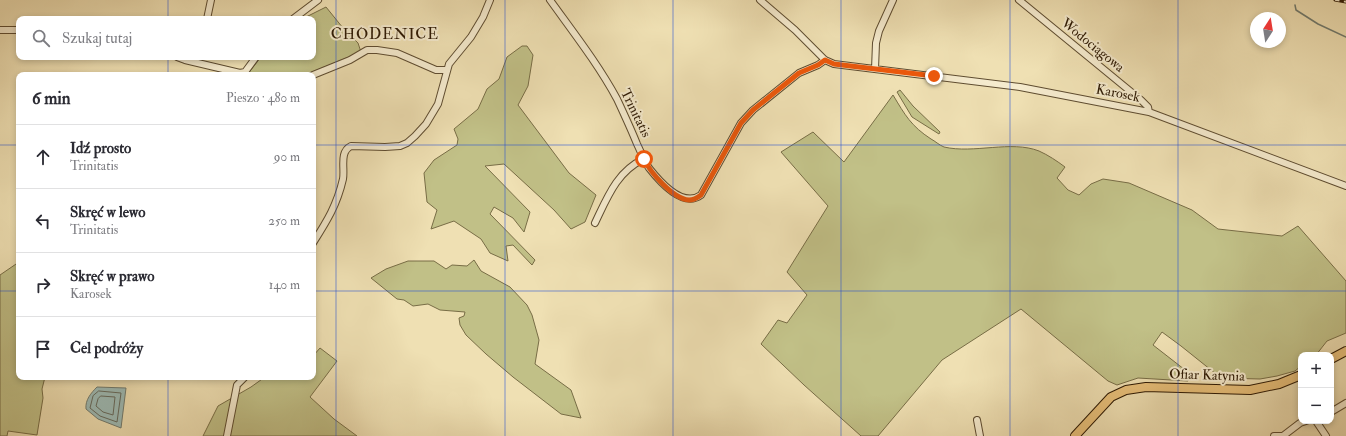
<!DOCTYPE html>
<html lang="pl">
<meta charset="utf-8">
<style>
:root{--surface:#fff;--page:#f2f2f3;--text:#2b2b33;--muted:#7c7c81;--line:#e1e1e2}
body{margin:0;font-family:"IM FELL Double Pica",serif;background:var(--page);color:var(--text)}
.controls{position:absolute;right:12px;bottom:12px;display:grid;overflow:hidden;border-radius:8px;box-shadow:0 2px 6px #0003}
.controls button{width:36px;height:36px;display:grid;place-items:center;padding:0;border:0;border-bottom:1px solid var(--line);background:var(--surface);color:var(--text);font:20px sans-serif}
.compass{position:absolute;left:1250px;top:12px;width:36px;height:36px;border-radius:50%;background:var(--surface);box-shadow:0 2px 6px #0003;rotate:12deg}
.stop{position:absolute;width:12px;height:12px;margin:-9px;border:3px solid #ea580c;border-radius:50%;background:#fff}
.stop.end{background:#ea580c;border-color:#fff;box-shadow:0 1px 4px #0008}
.list{margin:0;padding:0;list-style:none}
h2{display:flex;justify-content:space-between;align-items:center;height:52px;margin:0;padding:0 16px;font-size:17px}
h2 small{font-size:13px;font-weight:400;color:var(--muted)}
.list li{display:grid;grid-template-columns:26px 1fr auto;gap:12px;align-items:center;box-sizing:border-box;height:64px;padding:0 16px;border-top:1px solid var(--line)}
.list b{display:block;font-size:15px;white-space:nowrap}
.list p{margin:0;font-size:13px;white-space:nowrap;color:var(--muted)}
.list em{font-size:13px;font-style:normal;color:var(--muted)}
.icon{flex:none;width:22px;height:22px;fill:none;stroke:currentColor;stroke-width:2;stroke-linecap:round;stroke-linejoin:round}
.map{position:relative;flex:none;width:1346px;height:436px;overflow:hidden}
.search{position:absolute;background:var(--surface);box-shadow:0 2px 6px #0003;left:16px;top:16px;width:300px;height:44px;display:flex;align-items:center;gap:10px;box-sizing:border-box;padding:0 14px;border-radius:8px;color:var(--muted);font-size:15px}
.panel{position:absolute;background:var(--surface);box-shadow:0 2px 6px #0003;left:16px;top:72px;width:300px;height:308px;border-radius:8px}
.map>svg:first-child{display:block}
.green{fill:#c1c087;stroke:#786d46}
.water{fill:#9dbbb6;stroke:#717b6f}
.lines{fill:none;stroke-linecap:round;stroke-linejoin:round}
.shore{stroke:#666a5d;stroke-width:1}
.stream{stroke:#717b6f;stroke-width:1.5}
.minor-casing{stroke:#5e4c30;stroke-width:8}
.major-casing{stroke:#2e1a04;stroke-width:10}
.minor{stroke:#f5ebce;stroke-width:6}
.major{stroke:#e8c07a;stroke-width:8}
.rail-casing{stroke:#2e1a04;stroke-width:3}
.rail{stroke:#f5ebce;stroke-width:1.5;stroke-dasharray:4.5;stroke-linecap:butt}
.route{stroke:#ea580c;stroke-width:5}
.grid{fill:none;stroke:#1d4ed8;stroke-width:1;stroke-opacity:0.55}
.labels{text-anchor:middle;dominant-baseline:central;stroke-width:4;stroke-linejoin:round;paint-order:stroke}
.street-label{font-size:14px;fill:#2e1a04;stroke:#f5ebce}
.neighbourhood-label{font-size:15px;letter-spacing:1px;fill:#2e1a04;stroke:#f5ebce}
</style>
<div class="map">
<svg width="1346" height="436" viewBox="0 0 1346 436">
<rect width="100%" height="100%" fill="#efe0b3"/>
<filter id="stains"><feTurbulence type="fractalNoise" baseFrequency=".005" numOctaves="4"/><feColorMatrix values="0 0 0 0 .2 0 0 0 0 .09 0 0 0 0 .02 0 0 0 .5 -.17"/></filter>
<radialGradient id="worn" r=".72"><stop offset=".6" stop-color="#630" stop-opacity="0"/><stop offset="1" stop-color="#630" stop-opacity=".3"/></radialGradient>
<!-- green -->
<path class="green" d="M326 7 343 28 358 43 361 52 305 75H247L261 57H313V19H302Z
M522 46H527L533 55 528 86 518 105 569 173 596 195 585 222 571 229 554 210 504 164 485 166 530 212 524 232 513 218 494 207 490 214 535 260 532 265 513 245 506 246 508 261 490 253 481 239 454 221 431 229 437 210 427 202 424 173 434 160 457 145 458 139 454 129 478 109 487 89 499 79 507 57Z
M900 90 913 106 940 132 939 134 912 117 897 92Z
M893 95C905 115 911 126 931 139 935 141 939 145 944 147 974 154 1011 140 1039 151 1048 155 1057 161 1065 167L1057 178 1068 190 1079 195 1091 184 1103 179 1129 183 1192 210 1218 229 1282 236 1298 226 1346 281V333L1327 341 1316 355H1301V366L1295 371 1277 376 1260 379 1221 378 1181 346 1162 332 1153 345 1189 373 1188 381 1138 378 1117 385 1108 381 1021 309 942 360 878 436H861L804 385 761 344 778 320 787 323 807 295 787 272 828 206 781 152 813 132 844 162Z
M474 260 481 271 510 287 527 305 532 315 539 340 535 364 571 390 581 418 561 414 513 377 486 354 466 335 460 325 459 318 464 316 465 312 440 310 428 304 413 306 404 300 397 299 371 278 386 269 408 261H434L446 269 452 265 467 266Z
M19 262V377H45L42 389 43 398 37 435 8 431 7 436H0V275Z
M320 348 337 361 310 397 334 419 357 436H203L218 406 251 387 265 377H313V356Z"/>
<!-- water -->
<path class="water" d="M97 387 126 388 121 428 98 419 86 409C85 400 91 393 97 387Z"/>
<g class="lines">
<!-- shore -->
<path class="shore" d="M99 391 121 393 117 422 100 416 90 408 93 396Z
M101 396 115 397 113 415 103 412 96 406 98 399Z"/>
<!-- stream -->
<path class="stream" d="M1295 5 1296 10 1318 24 1346 37"/>
<!-- minor casing -->
<g class="minor-casing">
<path id="minor" d="M550 0C573 32 598 64 617 99 624 114 631 129 637 144 641 152 644 161 649 168 660 182 683 208 701 195L741 123 753 110 799 73 818 65 825 60
M760 0 795 30 825 60 834 64 1020 87 1149 112 1346 186
M1019 0 1141 100 1148 107 1149 112
M207 19 211 0
M293 19 318 0
M0 30H19
M177 57 185 60 240 73 245 72 256 57
M875 69 876 43 879 31 893 0
M313 75 350 60 367 50H377L397 53 436 70H447
M595 223C607 198 617 171 644 159
M313 243C327 221 337 205 343 179 345 168 339 152 351 146L385 147 400 146 407 143 415 136 426 124 438 104 449 64 471 37 483 17 490 0
M1331 412 1346 403
M977 420 980 436
M1316 421 1326 436
M227 436 237 385 245 377
M1274 436H1283L1300 423 1306 421"/>
</g>
<!-- major casing -->
<g class="major-casing">
<path id="major" d="M1331 359 1346 351
M1075 436 1111 397 1126 390 1146 387 1250 390 1279 384 1301 375"/>
</g>
<!-- minor -->
<use href="#minor" class="minor"/>
<!-- major -->
<use href="#major" class="major"/>
<!-- rail casing -->
<g class="rail-casing">
<path id="rail" d="M1335 0 1346 2"/>
</g>
<!-- rail -->
<use href="#rail" class="rail"/>
</g>
<g class="lines">
<!-- route -->
<path class="route" d="M644 159C650 172 673 199 689 200 694 200 697 198 701 195L741 123 753 110 799 73 818 65 825 60 834 64 934 76"/>
</g>
<!-- grid -->
<path class="grid" d="M168 0V19M336 0V436M505 0V436M673 0V436M841 0V436M1010 0V436M1178 0V436M168 57V75M0 145H19M313 145H1346M0 291H19M313 291H1346M168 377V436"/>
<g class="labels">
<!-- street labels -->
<g class="street-label">
<text transform="translate(1093 45) rotate(39)">Wodociągowa</text>
<text transform="translate(1118 93) rotate(11)">Karosek</text>
<text transform="translate(636 113) rotate(64)">Trinitatis</text>
<text transform="translate(1207 375) rotate(2)">Ofiar Katynia</text>
</g>
<!-- neighbourhood labels -->
<g class="neighbourhood-label">
<text x="385" y="34">CHODENICE</text>
</g>
</g>
<rect width="100%" height="100%" filter="url(#stains)"/>
<rect width="100%" height="100%" fill="url(#worn)"/>
</svg>
<div class="controls">
<button>+</button>
<button>−</button>
</div>
<svg class="compass" viewBox="-18 -18 36 36"><path d="M0-13l5 13h-10z" fill="#e53935"/><path d="M0 13l5-13h-10z" fill="#7c7c81"/></svg>
<div class="stop" style="left:644px;top:159px"></div>
<div class="stop end" style="left:934px;top:76px"></div>
<div class="search"><svg class="icon" aria-label="search" viewBox="0 0 24 24"><circle cx="10" cy="10" r="6"/><path d="M15 15l6 6"/></svg>Szukaj tutaj</div>
<section class="panel">
<h2>6 min<small>Pieszo · 480 m</small></h2>
<ul class="list">
<li><svg class="icon" aria-label="ahead" viewBox="0 0 24 24"><path d="M12 20V5M6 11l6-6 6 6"/></svg><div><b>Idź prosto</b><p>Trinitatis</p></div><em>90 m</em></li>
<li><svg class="icon" aria-label="left" viewBox="0 0 24 24"><path d="M17 20v-9H6M10 6l-5 5 5 5"/></svg><div><b>Skręć w lewo</b><p>Trinitatis</p></div><em>250 m</em></li>
<li><svg class="icon" aria-label="right" viewBox="0 0 24 24"><path d="M7 20v-9h11M14 6l5 5-5 5"/></svg><div><b>Skręć w prawo</b><p>Karosek</p></div><em>140 m</em></li>
<li><svg class="icon" aria-label="arrive" viewBox="0 0 24 24"><path d="M6 21V4h12l-3 4 3 4H6"/></svg><div><b>Cel podróży</b></div></li>
</ul>
</section>
</div>
